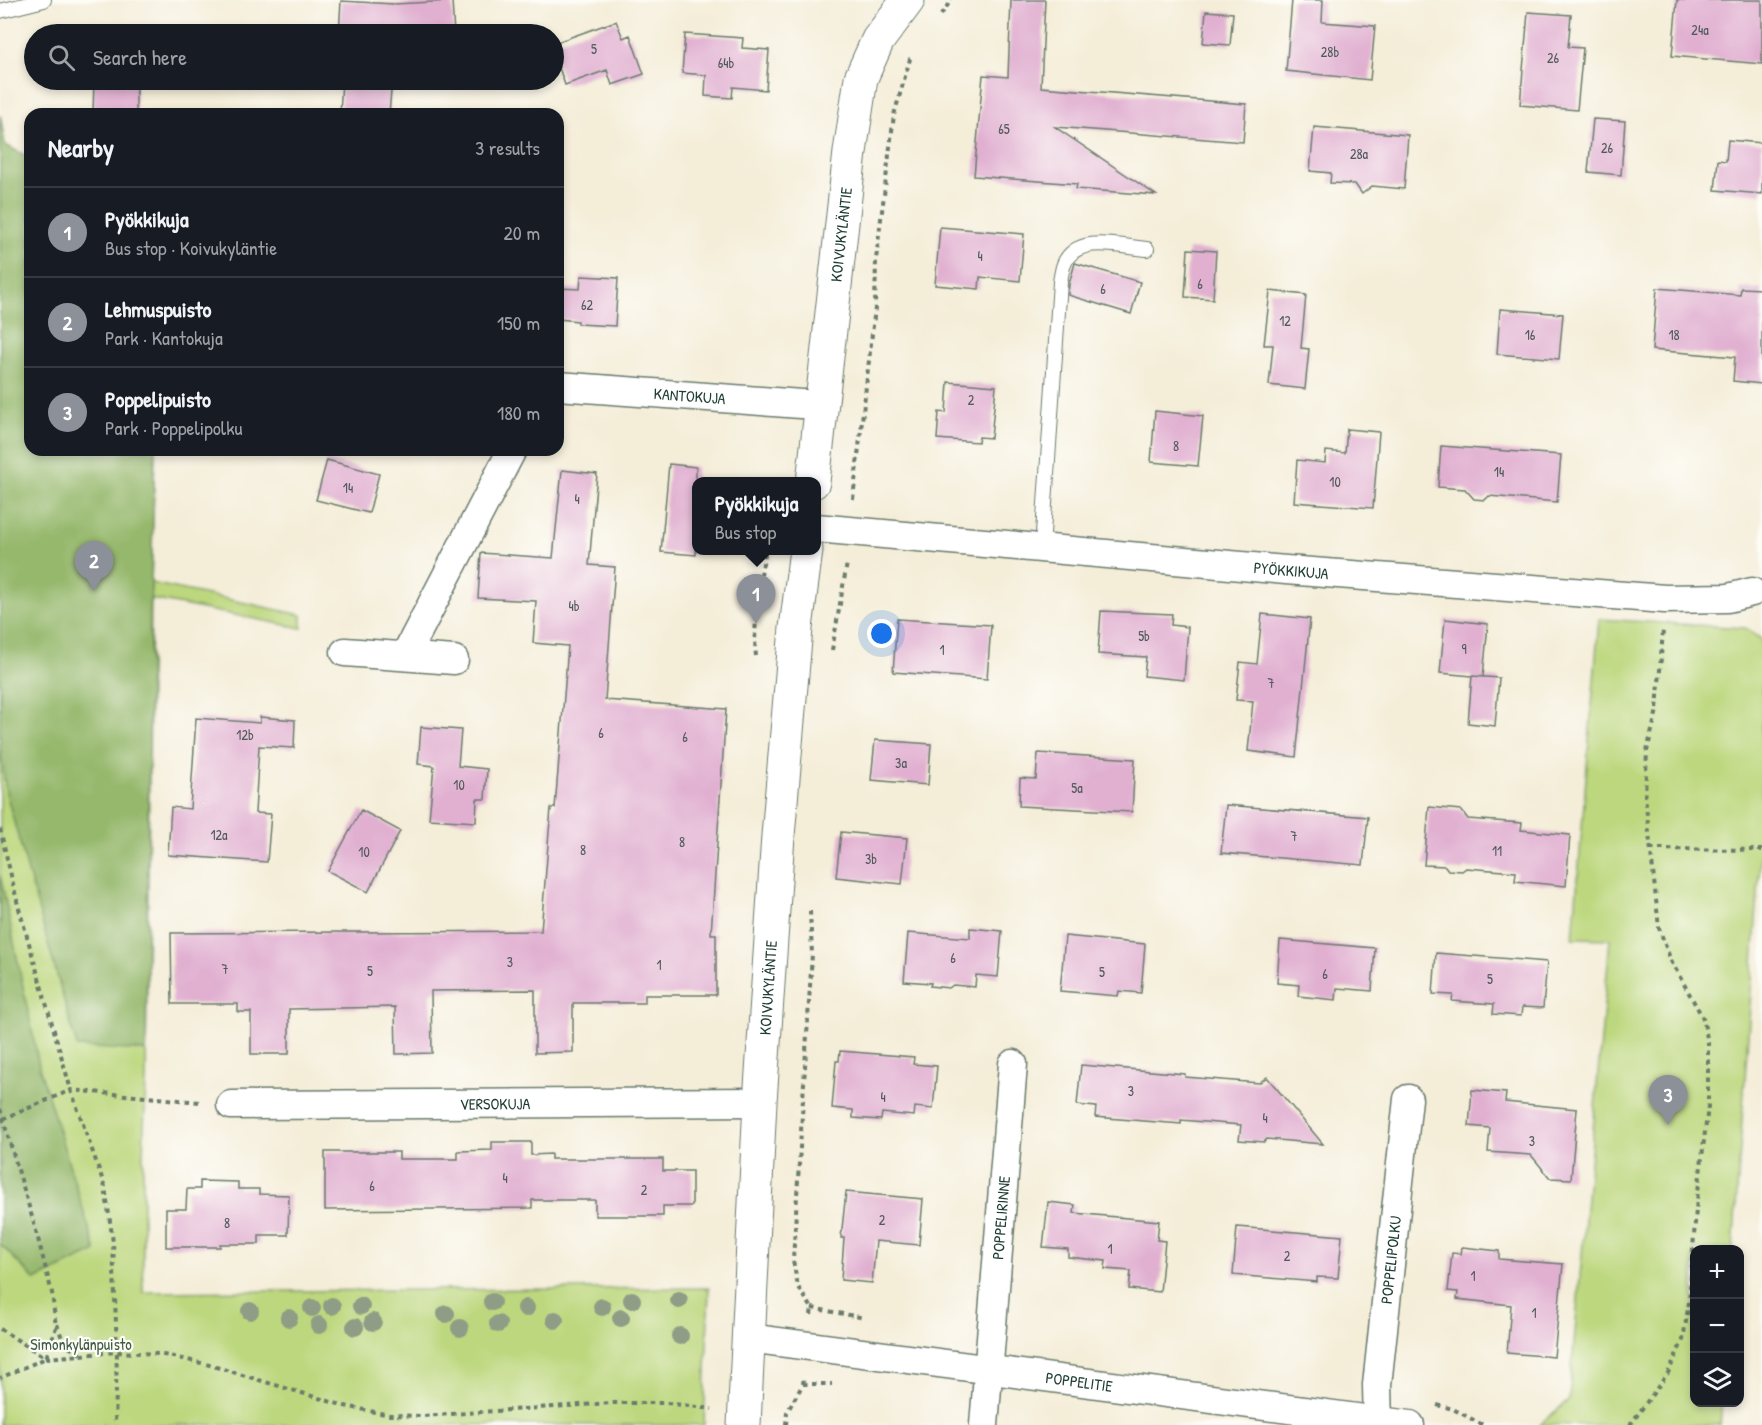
<!DOCTYPE html>
<meta charset="utf-8">
<style>
:root{--surface:#171b24;--page:#242831;--text:#f1f3f6;--muted:#9ea1a6;--line:#363941;--accent:#8c9099}
body{margin:0;font-family:"Patrick Hand",sans-serif;background:var(--page);color:var(--text)}
.controls{position:absolute;right:18px;bottom:18px;display:grid;overflow:hidden;border-radius:12px;box-shadow:0 3px 9px #0003}
.controls button{width:54px;height:54px;display:grid;place-items:center;padding:0;border:0;border-bottom:2px solid var(--line);background:var(--surface);color:var(--text);font:30px sans-serif}
.you{position:absolute;left:882px;top:634px;width:21px;height:21px;margin:-15px;border:4px solid #fff;border-radius:50%;background:#1a73e8;box-shadow:0 0 0 9px #1a73e833}
.badge{display:grid;place-items:center;width:39px;height:39px;border-radius:50%;background:var(--accent);color:#fff;font-size:20px;font-weight:700}
.pin{position:absolute;translate:-50% -50px;filter:drop-shadow(0 2px 3px #0008)}
.pin::after{content:'';position:absolute;top:32px;width:21px;height:18px;background:inherit;clip-path:polygon(0 0,100% 0,50% 100%)}
.popup{position:absolute;left:692px;top:477px;width:129px;height:78px;box-sizing:border-box;display:grid;place-content:center;border-radius:12px;background:var(--surface);filter:drop-shadow(0 2px 4px #0005);font-size:20px;white-space:nowrap;color:var(--muted)}
.popup b{font-size:22px;color:var(--text)}
.popup::after{content:'';position:absolute;left:50%;top:100%;margin-left:-12px;border:12px solid transparent;border-top-color:var(--surface)}
.list{margin:0;padding:0;list-style:none}
h2{display:flex;justify-content:space-between;align-items:center;height:78px;margin:0;padding:0 24px;font-size:26px}
h2 small{font-size:20px;font-weight:400;color:var(--muted)}
.list li{display:grid;grid-template-columns:39px 1fr auto;gap:18px;align-items:center;box-sizing:border-box;height:90px;padding:0 24px;border-top:2px solid var(--line)}
.list b{display:block;font-size:22px;white-space:nowrap}
.list p{margin:0;font-size:20px;white-space:nowrap;color:var(--muted)}
.list em{font-size:20px;font-style:normal;color:var(--muted)}
.icon{flex:none;width:33px;height:33px;fill:none;stroke:currentColor;stroke-width:2;stroke-linecap:round;stroke-linejoin:round}
.map{position:relative;flex:none;width:1762px;height:1425px;overflow:hidden}
.search{position:absolute;background:var(--surface);box-shadow:0 3px 9px #0003;left:24px;top:24px;width:540px;height:66px;display:flex;align-items:center;gap:15px;box-sizing:border-box;padding:0 21px;border-radius:33px;color:var(--muted);font-size:22px}
.panel{position:absolute;background:var(--surface);box-shadow:0 3px 9px #0003;left:24px;top:108px;width:540px;height:348px;border-radius:18px}
.map>svg:first-child{display:block}
.green{fill:#bcd77d;stroke:#6e8a58;stroke-width:1.5}
.forest{fill:#95b86c;stroke:#5a7a50;stroke-width:1.5}
.building{fill:#e1b0d1}
.lines{fill:none;stroke-linecap:round;stroke-linejoin:round}
.service-casing{stroke:#6a7b6d;stroke-width:16}
.minor-casing{stroke:#6a7b6d;stroke-width:31}
.secondary-casing{stroke:#6a7b6d;stroke-width:35}
.path{stroke:#6a7b6d;stroke-width:4;stroke-dasharray:4.5 4.5;stroke-linecap:butt}
.service{stroke:#fff;stroke-width:14}
.minor{stroke:#fff;stroke-width:28}
.secondary{stroke:#fff;stroke-width:33}
.tree{fill:#909d86}
.labels{text-anchor:middle;dominant-baseline:central;stroke-width:4.5;stroke-linejoin:round;paint-order:stroke}
.number-label{font-size:14px;fill:#505a5b}
.street-label{font-size:16px;fill:#1f3d34;stroke:#fdfcf7}
.park-label{font-size:16px;fill:#3e5c43;stroke:#fdfcf7}
</style>
<div class="map">
<svg width="1762" height="1425" viewBox="0 0 1762 1425">
<rect width="100%" height="100%" fill="#fdfcf7"/>
<filter id="ink" filterUnits="userSpaceOnUse"><feTurbulence type="fractalNoise" baseFrequency=".0167" numOctaves="2"/><feDisplacementMap in="SourceGraphic" scale="12" xChannelSelector="R" yChannelSelector="G"/><feConvolveMatrix kernelMatrix="1 2 1 2 8 2 1 2 1" color-interpolation-filters="sRGB"/></filter>
<filter id="wash" filterUnits="userSpaceOnUse"><feTurbulence type="fractalNoise" baseFrequency=".008" numOctaves="4" result="noise"/><feDisplacementMap in="SourceGraphic" scale="24" xChannelSelector="R" yChannelSelector="G"/><feGaussianBlur stdDeviation="1.35" result="paint"/><feColorMatrix in="noise" values="0 0 0 0 0 0 0 0 0 0 0 0 0 0 0 0 0 1.4 0 .05"/><feComposite in="paint" operator="in"/></filter>
<g filter="url(#wash)">
<rect width="100%" height="100%" fill="#f4edd8"/>
<!-- green -->
<path class="green" d="M0 115 5 145 30 158V450H155L151 583 302 615V628L151 599 146 1081 143 1154V1292L709 1288 704 1425H0Z
M1599 619 1745 628 1762 640V835L1733 1249 1694 1250V1402L1722 1403 1720 1425H1539L1569 1400 1610 939 1573 938Z"/>
<!-- forest -->
<path class="forest" d="M0 115 5 145 30 158V450H155L150 618 146 1051 77 1047 6 793 0 747Z
M0 874 40 1070 96 1251 35 1280 0 1244Z"/>
<g id="blocks">
<!-- building -->
<path class="building" d="M1011 0H1045L1041 87 1246 104 1243 142 1055 127 1156 195 1076 189 1077 184 974 176 983 75 1008 77Z
M1292 0H1323L1322 22 1375 26 1370 80 1286 71Z
M1677 0H1762V64L1672 56Z
M341 1 394 4 452 1 454 34H339Z
M1206 11 1233 13 1230 45 1203 43Z
M1528 12 1571 15 1568 47 1583 48 1577 110 1520 105Z
M616 21 623 38 630 35 644 74 612 85 607 70 565 85 554 53V43Z
M685 34 743 38 742 48 769 50 766 90 733 87 732 98 705 96 706 75 682 73Z
M94 80H136V114H93Z
M342 80H392L389 114H340Z
M1593 119 1625 121 1621 175 1588 172Z
M1314 127 1408 135 1404 189 1372 186 1362 194 1355 184 1330 183 1331 173 1310 171Z
M1728 140 1762 143V194L1715 190 1718 160 1726 161Z
M940 227 1024 234 1020 281 980 277 979 289 935 285Z
M1188 249 1216 251 1213 299 1185 297Z
M1075 263 1140 282 1131 314 1068 295 1069 284Z
M581 276 618 278 615 326 578 324V321L558 319V288L580 289Z
M1657 288 1740 295 1741 288 1762 289V384L1733 381 1735 357 1652 350Z
M1270 291 1306 295 1301 348 1309 349 1305 389 1269 385 1273 345H1264Z
M1500 309 1563 314 1559 359 1497 354Z
M948 382 996 386 991 438 979 437 978 442 937 439 939 412 946 413Z
M1155 411 1203 416 1198 466 1151 462Z
M1347 429 1379 432 1373 508 1294 502 1297 460 1325 463 1326 451 1345 453Z
M1441 446 1561 455 1557 502 1489 496 1485 500 1474 499 1465 489 1438 487Z
M327 460 379 474 369 513 316 500Z
M669 464 696 467V555L661 552Z
M562 470 597 474 589 565 615 567 605 700 726 709 711 934H716V995H645V1003H573V1052L535 1053V990L431 991 432 1053 396 1054 395 1007 289 1009V1054H251V1012H238V1004H172L171 933 541 931 551 808H555L568 646 533 643 536 601 478 598 481 553 553 558Z
M1101 611 1172 614 1171 625 1188 627 1184 680 1144 676 1146 657 1098 654Z
M1262 614 1310 619 1296 757 1248 751 1253 701 1236 700 1240 662 1257 664Z
M897 619 991 625 987 679 893 672Z
M1445 619 1488 624 1483 677 1440 673Z
M1472 676 1499 678 1495 726 1468 723Z
M260 717 295 720 294 748 259 746 255 813 271 814 267 862 168 855 171 807 190 809 196 718 260 723Z
M421 727 461 730 458 766 487 769 485 799H477L476 822 429 819 434 766 418 764Z
M875 740 931 744 928 785 871 780Z
M1038 753 1135 759 1132 812 1019 806 1020 778 1036 779Z
M1226 805 1368 817 1363 865 1221 853Z
M1429 807 1461 810 1468 819 1522 823 1521 830 1570 835 1566 886 1515 881 1516 872 1466 868 1462 871 1448 870 1445 866 1424 865Z
M361 810 400 831 368 892 328 871Z
M841 832 907 838 902 884 836 877Z
M970 928 1002 931 998 977 976 975 975 987 953 985 949 988 930 986 931 983 904 981 908 933 970 938Z
M1065 936 1145 944 1141 993 1119 991 1118 996 1060 991Z
M1280 940 1375 948 1372 991 1337 988 1336 1000 1298 996 1299 985 1277 983Z
M1436 953 1547 962 1543 1008 1522 1007 1521 1016 1493 1014 1494 1004 1452 1001 1453 995 1433 994Z
M840 1051 914 1057 913 1064 937 1066 933 1109 915 1107 914 1116 882 1113 881 1120 853 1118V1110L832 1108 836 1061H839Z
M1081 1065 1185 1074V1077L1259 1083 1267 1077 1323 1144 1267 1139 1264 1142 1239 1140 1241 1125 1181 1120V1124L1095 1117 1096 1107 1077 1105Z
M1472 1090 1506 1093 1505 1102 1577 1109 1571 1179 1550 1178 1531 1155 1488 1152 1490 1128 1469 1126Z
M492 1142H531V1155L551 1154V1159H663V1171H692V1206H663V1216H595V1200H532V1208L325 1210V1152H399V1159H458V1151L492 1150Z
M200 1181 238 1182V1189H259V1194L289 1195 288 1235H259V1244H220V1247H166V1209H186L187 1189H200Z
M846 1192 923 1199 919 1245 876 1241 872 1283 841 1280 844 1238H841Z
M1048 1202 1075 1205 1074 1213 1159 1221 1157 1240 1165 1241 1160 1292 1129 1289 1131 1271 1105 1269 1106 1261 1068 1257V1249L1043 1247Z
M1237 1227 1342 1236 1338 1278 1317 1277V1282L1233 1275Z
M1462 1247 1499 1251V1259L1563 1264 1554 1357 1507 1353 1511 1305 1457 1299 1458 1292 1448 1291 1452 1253 1461 1254Z"/>
</g>
</g>
<g filter="url(#ink)">
<use href="#blocks" fill-opacity="0" stroke="#6a7b6d" stroke-width="1.5"/>
<g class="lines">
<!-- service casing -->
<g class="service-casing">
<path id="service" d="M0 11 44 0
M1042 548 1060 282C1061 276 1062 269 1064 264 1077 233 1121 247 1147 249"/>
</g>
<!-- minor casing -->
<g class="minor-casing">
<g id="minor">
<path id="s1" d="M558 386 801 404H821"/>
<path id="s2" d="M816 528 1286 570 1665 599 1728 598 1752 592"/>
<path d="M345 652 454 660"/>
<path d="M405 656 512 450"/>
<path id="s3" d="M231 1105 760 1102"/>
<path id="s4" d="M748 1338 1410 1425"/>
<path id="s5" d="M984 1425 1013 1064"/>
<path id="s6" d="M1378 1425 1377 1385 1408 1099"/>
</g>
</g>
<!-- secondary casing -->
<g class="secondary-casing">
<g id="secondary">
<path id="s7" d="M813 482 850 152 861 78 878 40 908 0"/>
<path id="s8" d="M744 1425 760 1102 778 836 796 628 806 550"/>
</g>
</g>
<!-- path -->
<path class="path" d="M941 15 951 0
M853 499 875 308 876 259 894 115 910 59 913 56
M832 650 847 563
M756 656C753 628 759 578 766 550
M0 829 18 905 71 1090 105 1187 113 1242 117 1352 115 1425
M1650 849 1762 850
M810 911 812 954 793 1260 798 1287 812 1308 811 1315
M0 1109 35 1227 52 1293 56 1327 46 1358 0 1378
M3 1119 71 1090 200 1102
M812 1308 865 1318
M57 1324 64 1344 83 1355
M0 1329 46 1358 117 1352 159 1354 206 1364 345 1406 390 1415 423 1416 611 1403H667L712 1409
M803 1384H832
M1437 1405 1453 1409 1483 1425
M786 1425 787 1412 803 1384 804 1376
M1630 1425 1668 1373 1683 1340 1689 1302 1696 1209 1708 1106V1043L1703 1018 1671 961 1659 928 1645 795 1647 751 1657 710 1663 630"/>
<!-- service -->
<use href="#service" class="service"/>
<!-- minor -->
<use href="#minor" class="minor"/>
<!-- secondary -->
<use href="#secondary" class="secondary"/>
</g>
<!-- trees -->
<g class="tree">
<circle cx="632" cy="1300" r="9"/>
<circle cx="679" cy="1300" r="9"/>
<circle cx="492" cy="1302" r="9"/>
<circle cx="332" cy="1306" r="9"/>
<circle cx="361" cy="1306" r="9"/>
<circle cx="602" cy="1307" r="9"/>
<circle cx="312" cy="1308" r="9"/>
<circle cx="526" cy="1308" r="9"/>
<circle cx="250" cy="1311" r="9"/>
<circle cx="446" cy="1314" r="9"/>
<circle cx="289" cy="1318" r="9"/>
<circle cx="621" cy="1318" r="9"/>
<circle cx="555" cy="1320" r="9"/>
<circle cx="373" cy="1322" r="9"/>
<circle cx="498" cy="1324" r="9"/>
<circle cx="319" cy="1325" r="9"/>
<circle cx="355" cy="1327" r="9"/>
<circle cx="460" cy="1328" r="9"/>
<circle cx="680" cy="1336" r="9"/>
</g>
</g>
<g class="labels">
<!-- number labels -->
<g class="number-label">
<text x="1700" y="29">24a</text>
<text x="594" y="48">5</text>
<text x="1330" y="51">28b</text>
<text x="1553" y="57">26</text>
<text x="726" y="62">64b</text>
<text x="1004" y="128">65</text>
<text x="1607" y="147">26</text>
<text x="1359" y="153">28a</text>
<text x="980" y="255">4</text>
<text x="1200" y="283">6</text>
<text x="1103" y="288">6</text>
<text x="587" y="304">62</text>
<text x="1285" y="320">12</text>
<text x="1530" y="334">16</text>
<text x="1674" y="334">18</text>
<text x="971" y="399">2</text>
<text x="1176" y="445">8</text>
<text x="1499" y="471">14</text>
<text x="1335" y="481">10</text>
<text x="348" y="487">14</text>
<text x="577" y="498">4</text>
<text x="574" y="605">4b</text>
<text x="1144" y="635">5b</text>
<text x="1464" y="648">9</text>
<text x="942" y="649">1</text>
<text x="1271" y="682">7</text>
<text x="601" y="732">6</text>
<text x="245" y="734">12b</text>
<text x="685" y="736">6</text>
<text x="901" y="762">3a</text>
<text x="459" y="784">10</text>
<text x="1077" y="787">5a</text>
<text x="219" y="834">12a</text>
<text x="1294" y="835">7</text>
<text x="682" y="841">8</text>
<text x="583" y="849">8</text>
<text x="1497" y="850">11</text>
<text x="364" y="851">10</text>
<text x="871" y="858">3b</text>
<text x="953" y="957">6</text>
<text x="510" y="961">3</text>
<text x="659" y="964">1</text>
<text x="225" y="968">7</text>
<text x="370" y="970">5</text>
<text x="1102" y="971">5</text>
<text x="1325" y="973">6</text>
<text x="1490" y="978">5</text>
<text x="1131" y="1090">3</text>
<text x="883" y="1096">4</text>
<text x="1265" y="1117">4</text>
<text x="1532" y="1140">3</text>
<text x="505" y="1177">4</text>
<text x="372" y="1185">6</text>
<text x="644" y="1189">2</text>
<text x="882" y="1219">2</text>
<text x="227" y="1222">8</text>
<text x="1110" y="1248">1</text>
<text x="1287" y="1255">2</text>
<text x="1473" y="1275">1</text>
<text x="1534" y="1312">1</text>
</g>
<!-- street labels -->
<g class="street-label">
<text stroke="none"><textPath href="#s7" startOffset="249">KOIVUKYLÄNTIE</textPath></text>
<text stroke="none"><textPath href="#s1" startOffset="132">KANTOKUJA</textPath></text>
<text stroke="none"><textPath href="#s2" startOffset="477">PYÖKKIKUJA</textPath></text>
<text stroke="none"><textPath href="#s8" startOffset="438">KOIVUKYLÄNTIE</textPath></text>
<text stroke="none"><textPath href="#s3" startOffset="264">VERSOKUJA</textPath></text>
<text stroke="none"><textPath href="#s5" startOffset="208">POPPELIRINNE</textPath></text>
<text stroke="none"><textPath href="#s6" startOffset="166">POPPELIPOLKU</textPath></text>
<text stroke="none"><textPath href="#s4" startOffset="334">POPPELITIE</textPath></text>
</g>
<!-- park labels -->
<g class="park-label">
<text x="81" y="1344">Simonkylänpuisto</text>
</g>
</g>
</svg>
<div class="controls">
<button>+</button>
<button>−</button>
<button><svg class="icon" aria-label="layers" viewBox="0 0 24 24"><path d="M12 4l9 5-9 5-9-5zM3 14l9 5 9-5"/></svg></button>
</div>
<div class="you"></div>
<div class="pin badge" style="left:756px;top:624px">1</div>
<div class="popup"><b>Pyökkikuja</b>Bus stop</div>
<div class="pin badge" style="left:94px;top:591px">2</div>
<div class="pin badge" style="left:1668px;top:1125px">3</div>
<div class="search"><svg class="icon" aria-label="search" viewBox="0 0 24 24"><circle cx="10" cy="10" r="6"/><path d="M15 15l6 6"/></svg>Search here</div>
<section class="panel">
<h2>Nearby<small>3 results</small></h2>
<ul class="list">
<li><span class="badge">1</span><div><b>Pyökkikuja</b><p>Bus stop · Koivukyläntie</p></div><em>20 m</em></li>
<li><span class="badge">2</span><div><b>Lehmuspuisto</b><p>Park · Kantokuja</p></div><em>150 m</em></li>
<li><span class="badge">3</span><div><b>Poppelipuisto</b><p>Park · Poppelipolku</p></div><em>180 m</em></li>
</ul>
</section>
</div>
